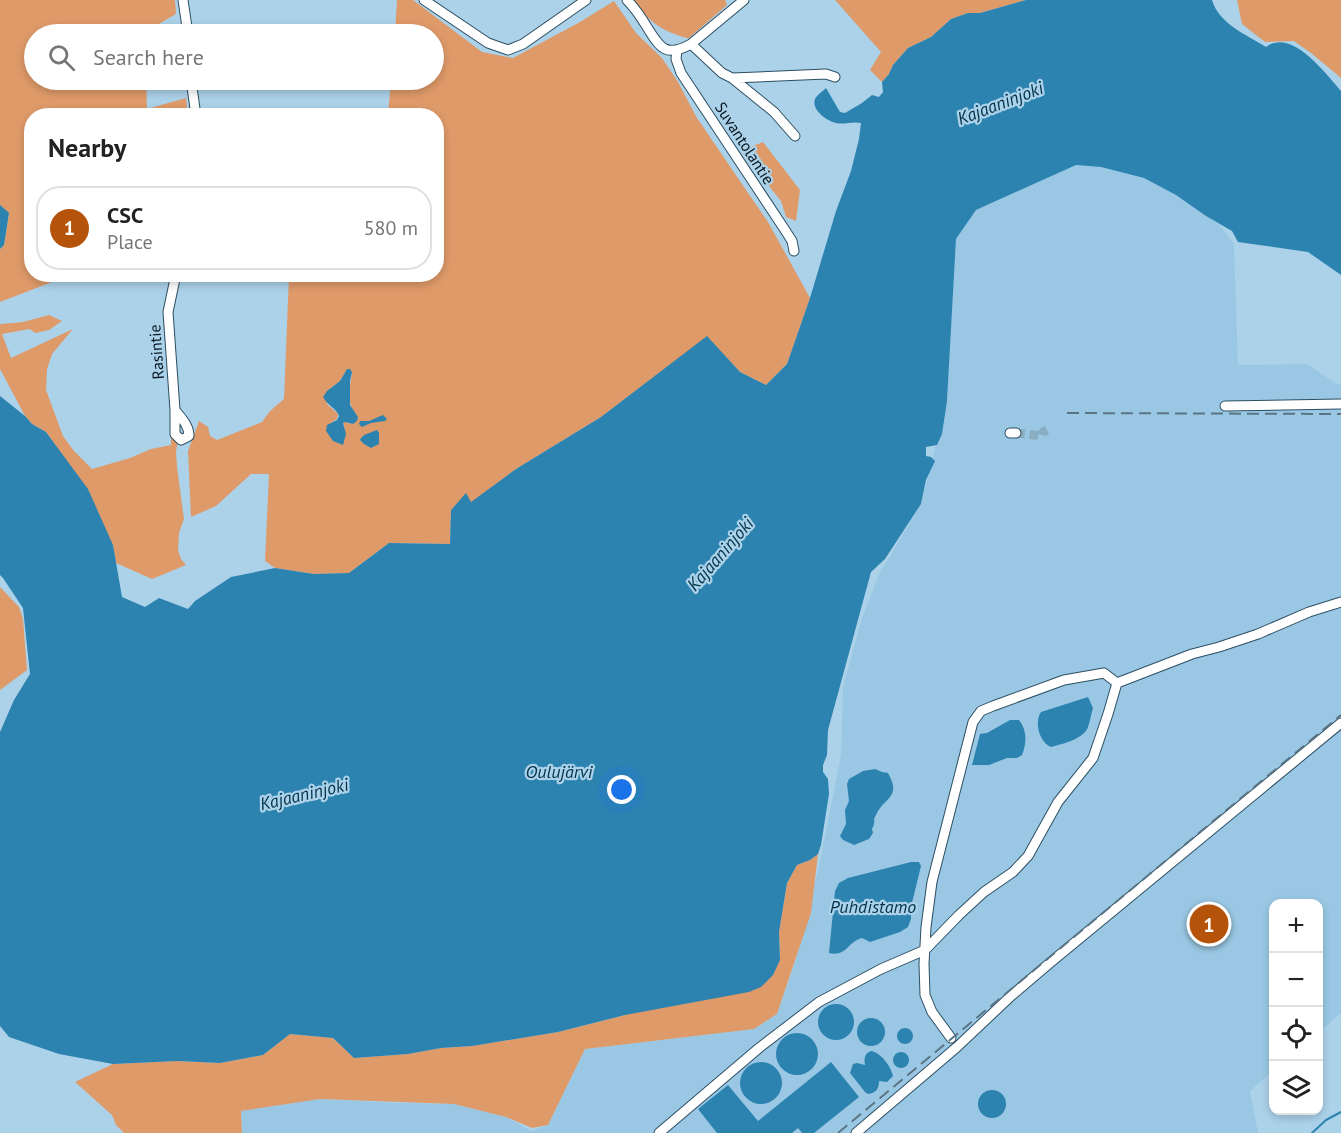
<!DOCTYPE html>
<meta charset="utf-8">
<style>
:root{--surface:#fff;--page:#f2f2f2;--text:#222;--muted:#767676;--line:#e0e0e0;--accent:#b45309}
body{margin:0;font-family:"PT Sans",sans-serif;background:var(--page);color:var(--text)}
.controls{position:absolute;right:18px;bottom:18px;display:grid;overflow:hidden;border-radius:12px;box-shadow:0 3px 9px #0003}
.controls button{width:54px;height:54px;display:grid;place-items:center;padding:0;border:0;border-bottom:2px solid var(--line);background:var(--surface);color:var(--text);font:30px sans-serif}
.you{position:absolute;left:622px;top:790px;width:21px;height:21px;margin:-15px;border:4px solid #fff;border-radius:50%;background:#1a73e8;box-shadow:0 0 0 9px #1a73e833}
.badge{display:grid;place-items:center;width:39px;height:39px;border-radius:50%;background:var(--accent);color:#fff;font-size:20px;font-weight:700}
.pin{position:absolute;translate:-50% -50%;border:3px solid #fff;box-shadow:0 2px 6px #0006}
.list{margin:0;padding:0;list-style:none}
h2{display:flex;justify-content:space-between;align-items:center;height:78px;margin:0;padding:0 24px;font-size:26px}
h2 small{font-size:20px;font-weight:400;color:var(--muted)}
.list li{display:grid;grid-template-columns:39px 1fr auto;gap:18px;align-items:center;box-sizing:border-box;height:84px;margin:0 12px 12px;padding:0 12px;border:2px solid var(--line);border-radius:24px}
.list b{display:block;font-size:22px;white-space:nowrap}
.list p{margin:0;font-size:20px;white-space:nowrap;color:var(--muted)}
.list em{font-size:20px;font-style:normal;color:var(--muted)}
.icon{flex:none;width:33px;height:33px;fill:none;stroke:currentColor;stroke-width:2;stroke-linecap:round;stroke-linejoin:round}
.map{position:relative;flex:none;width:1341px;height:1133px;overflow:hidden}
.search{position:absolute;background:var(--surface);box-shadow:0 3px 9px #0003;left:24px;top:24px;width:420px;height:66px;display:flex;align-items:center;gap:15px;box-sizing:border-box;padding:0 21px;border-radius:33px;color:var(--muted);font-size:22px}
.panel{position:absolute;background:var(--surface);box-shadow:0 3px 9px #0003;left:24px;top:108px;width:420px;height:174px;border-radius:24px}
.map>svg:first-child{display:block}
.built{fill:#9ac8e4}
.green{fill:#df9a69;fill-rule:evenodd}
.water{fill:#2c83b0}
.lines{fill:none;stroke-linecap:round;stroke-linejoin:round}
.stream{stroke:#2c83b0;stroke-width:2}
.minor-tunnel{stroke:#8badc1;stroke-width:9;stroke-dasharray:9 4.5;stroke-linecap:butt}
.minor-casing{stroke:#2c4e62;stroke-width:11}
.minor{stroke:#fff;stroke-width:9}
.rail{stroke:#597484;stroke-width:2;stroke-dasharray:12 6;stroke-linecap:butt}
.labels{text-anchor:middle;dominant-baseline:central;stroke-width:4.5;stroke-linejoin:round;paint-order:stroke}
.street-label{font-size:16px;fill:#08171f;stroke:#acd2ea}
.water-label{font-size:18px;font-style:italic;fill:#01344b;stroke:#acd2ea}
</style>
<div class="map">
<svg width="1341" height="1133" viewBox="0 0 1341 1133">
<rect width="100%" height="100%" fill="#acd2ea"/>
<!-- built -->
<path class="built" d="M1076 165 1101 167 1144 178 1176 195 1219 224 1234 244 1238 365 1307 364 1337 384H1341V1013L1319 1032 1318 904H1274L1273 1071 1250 1091 1258 1133H242L241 1111 320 1099 397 1103 454 1104 506 1117 531 1131 548 1125 585 1049 754 1029 777 1014 794 966 806 921 820 861 841 755 843 687 861 621 879 574 921 504 947 401 956 239 976 210Z"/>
<!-- green -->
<path class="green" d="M0 0H175L176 14 145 32V34H34V80H146L147 109 186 98 188 115 32 116V274L70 275 0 302V249L4 245 9 214 0 205Z
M397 0H413L482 52 513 58 580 22 614 1 636 33 662 58 678 82 697 118 768 222 810 298 787 364 766 385 740 372 707 337 601 417 516 469 471 503 466 494 451 510 450 544 389 543 349 573 314 574 275 568 265 561 269 474H251L216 506 191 517 188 451 199 421 208 427 210 436 217 440 262 422 270 411 284 399 289 275 436 274V116L388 115 391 80H434V34H395ZM347 369 351 370 352 373C350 385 346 404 356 414L350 424 345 421 343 423 345 429 332 422 337 419 338 414 327 404V391L340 381Z
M634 0H725L727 5 689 38H687C662 31 648 22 634 0Z
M835 0H1026L980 13H968L951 19 931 37 908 48 893 65 889 74 882 82 870 70 881 52Z
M1237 0H1341V78L1311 53 1294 41 1265 42 1242 24Z
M763 142 800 190 796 221 786 217 781 201 741 151Z
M49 315 62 321 49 330 35 333 30 329 2 334 11 358 73 329 52 354 47 369 46 390 63 436 74 451 92 469 130 458 151 449 171 445V429L178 440 176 452 177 467 184 519 179 533 178 550 181 559 186 565 152 579 116 563 113 545 56 446 46 432 32 424 25 416 0 369V324L23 322Z
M0 587 19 607 23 619 27 670 0 690Z
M818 854 811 913 777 1014 754 1029 585 1049 548 1125 532 1128 506 1117 454 1104 320 1099 241 1111 242 1133H124L116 1125 112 1115 75 1082 113 1064 177 1061 220 1063 263 1055 290 1034 333 1038 354 1058 408 1054 441 1048 472 1046 558 1032 625 1015 780 960 779 932 787 883 797 865 810 860Z"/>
<!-- water -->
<path class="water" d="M1026 0H1212C1219 24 1247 35 1266 47 1269 45 1272 43 1275 43 1298 37 1327 75 1341 91V275L1308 252 1238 242 1232 231 1206 216 1176 195 1144 178 1101 167 1076 165 976 210 956 239 947 401 942 434 937 445 926 447V456L931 457 935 461 926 480 921 504 885 559 871 572 828 730 827 755 823 765V772L828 779 829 794 821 845 818 854 810 860 797 865 787 883 779 932 780 960 773 975 761 987 749 992 625 1015 558 1032 472 1046 441 1048 408 1054 354 1058 333 1038 290 1034 263 1055 220 1063 177 1061 113 1064 59 1054 9 1037 0 1026V732L14 700 30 674 23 608 3 578 0 575V396L25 416 32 424 46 432 88 489 113 545 122 597 145 607 159 598 188 609 195 601 231 577 275 568 314 574 349 573 389 543 450 544 451 510 466 493 471 502 516 469 601 417 707 336 740 372 766 385 787 364 810 298 836 211 851 171 859 139 861 123C852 121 845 125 836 123 827 121 811 110 815 99 817 95 822 92 826 88L840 112 845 113 862 103 872 95 879 97 883 92 882 82 889 74 893 65 908 48 931 37 951 19 968 13H980Z
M0 205 9 213 4 245 0 249Z
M347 369H350L352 372 350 381V405L358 417 357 421 353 424 345 422 343 423 346 434 343 445 333 441 326 431 327 425 337 420 339 416C336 408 328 406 323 397L327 391 340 381Z
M383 415 387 419 385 421 371 423 362 427 359 424 360 421H369Z
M377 430 379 433V444L371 448 364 444 360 440 361 438 364 435Z
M1088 697 1093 708C1091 715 1090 721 1088 727 1084 739 1062 744 1051 747 1039 742 1034 722 1041 712Z
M1010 720H1019C1027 730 1027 743 1022 755L1017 758H1007L989 765H972L980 734 987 733Z
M875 769 882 772 888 773C902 798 884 797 876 815 873 820 875 818 874 824 872 832 871 825 873 833L869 839 854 845 843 840 840 836 846 824 845 810 849 801 847 784 849 779 863 771Z
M911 862H919L921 866 911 907V919L908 927 900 932 870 942 862 938C847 942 847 957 829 953L835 891 839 883 848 878Z
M818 1022a18 18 0 1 1 36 0a18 18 0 1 1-36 0Z
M857 1032a14 14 0 1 1 28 0a14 14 0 1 1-28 0Z
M897 1036a8 8 0 1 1 16 0a8 8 0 1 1-16 0Z
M776 1054a21 21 0 1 1 42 0a21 21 0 1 1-42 0Z
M871 1051C880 1052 891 1066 893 1076L887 1082 879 1081C879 1089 876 1093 868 1094L865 1092 850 1073 853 1064 857 1063 865 1065C864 1059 864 1054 871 1051Z
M893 1060a8 8 0 1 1 16 0a8 8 0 1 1-16 0Z
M831 1062 859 1097 814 1133H802L798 1128 792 1133H717L698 1109 728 1085 758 1121Z
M740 1083a21 21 0 1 1 42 0a21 21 0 1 1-42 0Z
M978 1104a14 14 0 1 1 28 0a14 14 0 1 1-28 0Z"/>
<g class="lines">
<!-- stream -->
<path class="stream" d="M1312 1133 1326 1120 1341 1112"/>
<!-- minor-tunnel -->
<path class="minor-tunnel" d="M1016 433 1042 436 1043 432 1047 430"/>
<!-- minor casing -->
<g class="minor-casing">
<path id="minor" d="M183 0 188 34
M424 0 488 43 508 50 523 44 586 0
M627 0C635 8 641 17 647 27 660 48 666 58 691 44L744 0
M691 44 722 73 732 78 826 74 835 77
M677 50 676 59 681 73 785 230 792 241 794 251
M732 78 774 112 795 136
M191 80 196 116
M1225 406 1341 404
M175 410C181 418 189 425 189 436L181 440 175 434V410L168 312 176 274
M1010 433H1016
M1117 683 1192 654 1219 647 1258 634 1309 612 1341 602
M659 1133 759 1048 819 1002 881 969 925 950 959 915 984 892 1013 872 1028 856 1058 802 1093 758 1108 714 1117 683 1104 673 1064 680 993 706 981 711 973 722 932 882 926 927 924 964 925 995 932 1012 951 1038
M856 1133 957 1047 1011 996 1051 962 1341 723"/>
</g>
<!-- minor -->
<use href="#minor" class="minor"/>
<!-- rail -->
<path class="rail" d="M1067 413 1341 414
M838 1133 1341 715"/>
</g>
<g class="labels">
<!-- street labels -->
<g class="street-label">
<text transform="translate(745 143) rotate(57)">Suvantolantie</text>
<text transform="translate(156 352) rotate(-94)">Rasintie</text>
</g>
<!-- water labels -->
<g class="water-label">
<text transform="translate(1000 103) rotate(-21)">Kajaaninjoki</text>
<text transform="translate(720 554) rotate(-49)">Kajaaninjoki</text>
<text x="559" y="771">Oulujärvi</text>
<text transform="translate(304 794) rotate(-13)">Kajaaninjoki</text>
<text x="873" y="906">Puhdistamo</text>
</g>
</g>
</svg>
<div class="controls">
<button>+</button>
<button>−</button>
<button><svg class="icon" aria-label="locate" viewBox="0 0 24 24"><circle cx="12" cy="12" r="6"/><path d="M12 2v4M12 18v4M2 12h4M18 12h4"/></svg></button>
<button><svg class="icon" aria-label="layers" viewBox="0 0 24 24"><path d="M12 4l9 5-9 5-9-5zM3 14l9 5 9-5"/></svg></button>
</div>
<div class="you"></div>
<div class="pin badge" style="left:1209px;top:924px">1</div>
<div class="search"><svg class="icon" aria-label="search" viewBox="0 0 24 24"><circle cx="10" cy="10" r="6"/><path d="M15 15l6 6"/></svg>Search here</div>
<section class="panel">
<h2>Nearby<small></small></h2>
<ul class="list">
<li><span class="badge">1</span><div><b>CSC</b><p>Place</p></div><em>580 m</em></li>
</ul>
</section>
</div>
